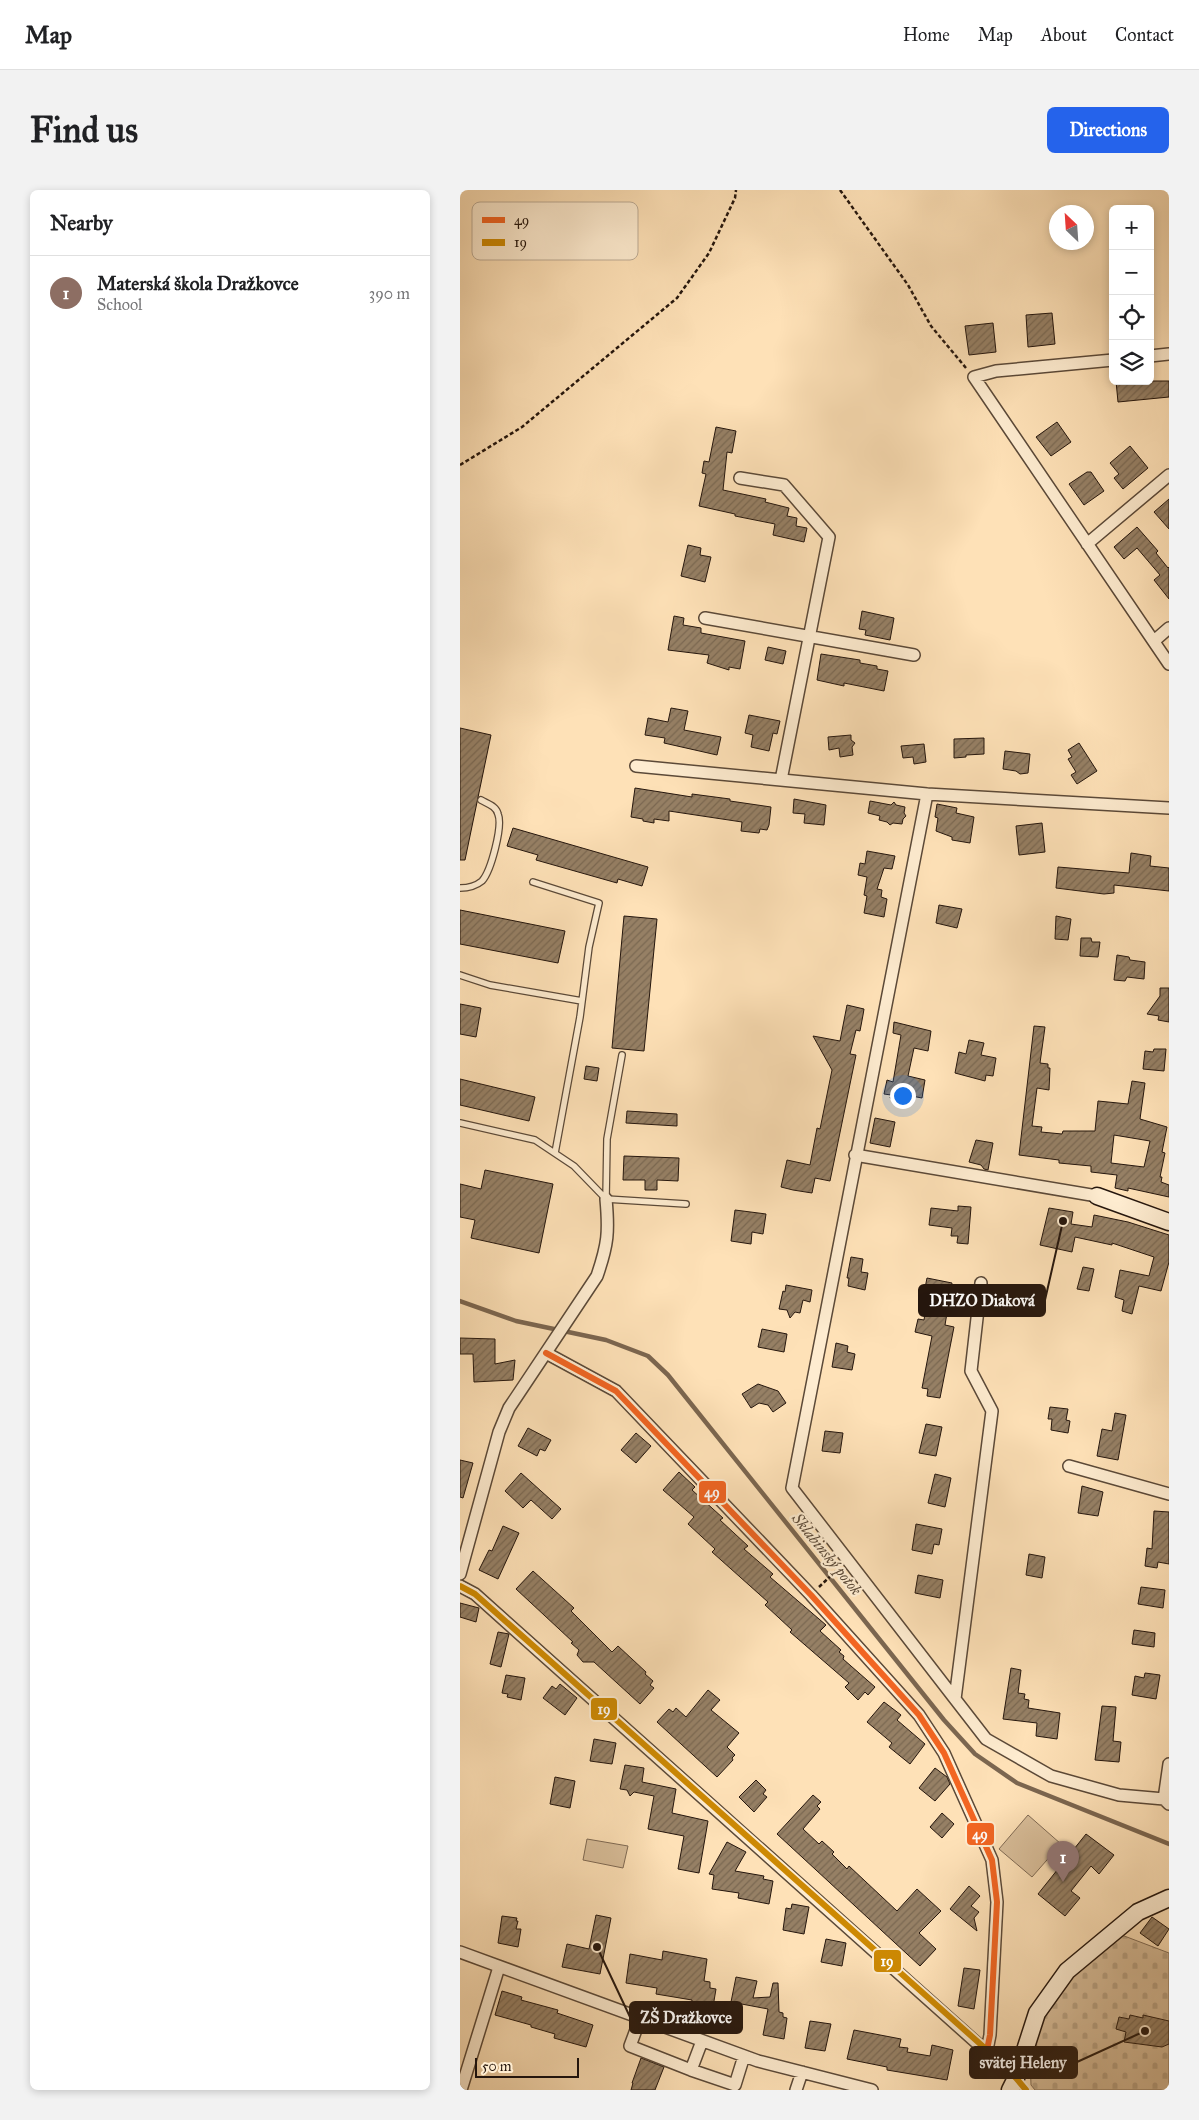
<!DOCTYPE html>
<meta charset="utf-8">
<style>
:root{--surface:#fff;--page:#f2f2f2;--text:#202124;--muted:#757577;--line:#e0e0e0;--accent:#2563eb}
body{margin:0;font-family:"IM FELL Great Primer",serif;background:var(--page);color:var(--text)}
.controls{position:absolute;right:15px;top:15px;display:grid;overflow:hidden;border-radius:8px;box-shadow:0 2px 8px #0003}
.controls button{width:45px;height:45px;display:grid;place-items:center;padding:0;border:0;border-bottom:1px solid var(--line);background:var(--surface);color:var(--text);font:25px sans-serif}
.compass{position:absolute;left:589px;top:15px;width:45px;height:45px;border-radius:50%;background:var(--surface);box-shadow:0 2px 8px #0003;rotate:335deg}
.scale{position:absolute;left:15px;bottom:12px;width:104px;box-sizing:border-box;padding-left:5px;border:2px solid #25160d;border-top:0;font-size:14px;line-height:18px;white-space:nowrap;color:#25160d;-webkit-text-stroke:4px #feecd0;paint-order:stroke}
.you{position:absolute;left:442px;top:905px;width:18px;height:18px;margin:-12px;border:4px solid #fff;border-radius:50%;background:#1a73e8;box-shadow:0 0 0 8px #1a73e833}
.badge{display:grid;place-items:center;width:32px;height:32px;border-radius:50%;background:var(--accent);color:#fff;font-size:16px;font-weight:700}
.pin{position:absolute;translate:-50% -41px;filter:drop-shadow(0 1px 2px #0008)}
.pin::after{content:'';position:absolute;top:26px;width:18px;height:15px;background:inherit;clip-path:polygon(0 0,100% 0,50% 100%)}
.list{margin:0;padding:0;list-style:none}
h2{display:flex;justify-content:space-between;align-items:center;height:65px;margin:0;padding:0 20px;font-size:21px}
h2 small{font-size:16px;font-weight:400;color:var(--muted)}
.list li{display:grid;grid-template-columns:32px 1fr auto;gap:15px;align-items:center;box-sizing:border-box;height:75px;padding:0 20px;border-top:1px solid var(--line)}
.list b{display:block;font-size:19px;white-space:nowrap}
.list p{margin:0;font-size:16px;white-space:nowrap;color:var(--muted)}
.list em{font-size:16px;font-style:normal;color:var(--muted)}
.icon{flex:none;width:28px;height:28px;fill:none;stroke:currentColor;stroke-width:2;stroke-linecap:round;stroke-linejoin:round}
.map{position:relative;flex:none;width:709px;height:1900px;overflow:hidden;border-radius:8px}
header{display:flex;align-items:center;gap:30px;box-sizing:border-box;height:70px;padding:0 25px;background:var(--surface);border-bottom:1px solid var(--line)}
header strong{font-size:24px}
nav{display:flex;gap:28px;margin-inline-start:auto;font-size:18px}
.intro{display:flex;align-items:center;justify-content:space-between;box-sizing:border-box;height:120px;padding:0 30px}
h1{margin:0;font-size:35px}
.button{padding:12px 22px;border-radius:8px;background:var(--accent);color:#fff;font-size:18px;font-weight:700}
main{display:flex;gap:30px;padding:0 30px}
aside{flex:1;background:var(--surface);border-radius:8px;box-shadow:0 2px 8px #0003}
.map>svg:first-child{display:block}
.cemetery{fill:url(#cemetery-stones);stroke:#7f6a54}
.park{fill:#d9be9a;stroke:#7f6a54}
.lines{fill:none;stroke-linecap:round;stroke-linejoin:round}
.stream{stroke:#7b6650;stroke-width:4.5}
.building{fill:url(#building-hatch);stroke:#25160d;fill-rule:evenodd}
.lane-casing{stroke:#5b4938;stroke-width:8}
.street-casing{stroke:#5b4938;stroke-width:14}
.secondary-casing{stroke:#25160d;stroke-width:19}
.path{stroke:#25160d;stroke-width:2.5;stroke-dasharray:4 2.5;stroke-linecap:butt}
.lane{stroke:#feecd0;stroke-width:5.5}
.street{stroke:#feecd0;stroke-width:11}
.secondary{stroke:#feecd0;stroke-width:16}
.bus-1-casing{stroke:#feecd0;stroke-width:10}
.bus-2-casing{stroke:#feecd0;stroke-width:10}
.bus-1{stroke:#f26522;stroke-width:6}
.bus-2{stroke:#cd8903;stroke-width:6}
.labels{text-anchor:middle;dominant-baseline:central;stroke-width:4.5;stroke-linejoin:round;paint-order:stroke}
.water-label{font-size:16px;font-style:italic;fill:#5e4c3a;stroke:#feecd0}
.key{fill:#feecd0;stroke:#bdac96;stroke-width:1}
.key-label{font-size:14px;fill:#25160d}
.leader{fill:none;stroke:#25160d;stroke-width:2}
.callout-dot{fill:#25160d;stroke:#feecd0;stroke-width:2}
.callout{fill:#25160d;stroke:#25160d;stroke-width:2}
.callout-label{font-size:16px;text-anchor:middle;font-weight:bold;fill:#fff}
.line-badge{stroke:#feecd0;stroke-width:2}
.badge-label{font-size:14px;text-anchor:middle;font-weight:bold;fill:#fff}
</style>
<header>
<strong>Map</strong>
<nav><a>Home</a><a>Map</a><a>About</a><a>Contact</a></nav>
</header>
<div class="intro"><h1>Find us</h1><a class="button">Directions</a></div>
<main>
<aside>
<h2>Nearby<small></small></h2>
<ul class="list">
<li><span class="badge" style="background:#8d6e63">1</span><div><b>Materská škola Dražkovce</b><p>School</p></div><em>390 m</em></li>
</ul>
</aside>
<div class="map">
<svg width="709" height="1900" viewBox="0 0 709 1900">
<defs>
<pattern id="cemetery-stones" width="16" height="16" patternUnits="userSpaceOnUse" patternTransform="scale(1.25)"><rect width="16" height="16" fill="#d9be9a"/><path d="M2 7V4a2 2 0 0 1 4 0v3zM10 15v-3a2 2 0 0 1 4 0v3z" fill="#baa384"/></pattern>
<pattern id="building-hatch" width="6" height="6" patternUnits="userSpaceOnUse" patternTransform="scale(1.25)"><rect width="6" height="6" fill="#968065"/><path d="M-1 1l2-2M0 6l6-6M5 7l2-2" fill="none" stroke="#7a6852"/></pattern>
</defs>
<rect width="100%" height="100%" fill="#fee1b7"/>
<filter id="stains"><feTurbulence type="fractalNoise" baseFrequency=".004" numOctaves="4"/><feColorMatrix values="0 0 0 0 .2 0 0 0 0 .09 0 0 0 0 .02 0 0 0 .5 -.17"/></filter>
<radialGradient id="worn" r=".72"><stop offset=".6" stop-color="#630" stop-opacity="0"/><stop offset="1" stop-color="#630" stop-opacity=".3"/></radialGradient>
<!-- cemetery -->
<path class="cemetery" d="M659 1744 709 1763V1900H575L571 1895 570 1868 581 1827 609 1786Z"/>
<!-- park -->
<path class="park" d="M568 1625 601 1654 572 1687 539 1659Z
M127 1649 168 1656 163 1678 123 1670Z"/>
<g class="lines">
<!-- stream -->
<path class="stream" d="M0 1111 56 1131 146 1150 188 1166 208 1185 484 1530 515 1564 557 1593 709 1654"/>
</g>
<!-- building -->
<path class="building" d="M592 123 595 154 568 157 566 125Z
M533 133 536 162 509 165 505 136Z
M656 191H709V207L658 212Z
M597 232 611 252 591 266 576 247Z
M256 237 276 241 272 263 267 262 263 300 306 309 305 312 329 318 327 326 337 328 336 336 347 338 344 352 313 345 315 334 275 326V324L239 316 246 284 242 283 244 271 249 272Z
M670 256 688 278 663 299 654 288 659 284 650 273Z
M627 282H631L644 301 624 315 609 294Z
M709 309V339L694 322Z
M677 337 698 361 696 363 708 378 709 377V409L694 390 700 385 677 358 664 369 654 357Z
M228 355 241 358 240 365 251 367 245 392 221 386Z
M402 421 434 428 430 450 405 445 406 440 399 439Z
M214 426 224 428 223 435 241 438V443L285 451 280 479 269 477V480L247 473 249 465 208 460Z
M308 457 326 461 323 474 305 470Z
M361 464 400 470V473L417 476V479L428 481 424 501 384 493V496L357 490Z
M211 518 228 521 224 540 261 547 257 565 204 553 205 548 185 545 188 528 208 532Z
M289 525 320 531 317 544 313 543 309 561 291 557 293 545 285 543Z
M0 538 31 545 5 670H0Z
M391 545V550L395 553 392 557 393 565 380 567 379 558 369 560 368 547Z
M524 548V564L506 565V567L494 568V549Z
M619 553 637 581 617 594 611 585 616 582 608 569 612 567 608 560Z
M464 554 466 572 454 574 453 567 443 568 441 556Z
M545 561 570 564 568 583 560 584 556 581 543 579Z
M175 598 232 607V604L270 609V611L311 617 309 635 307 640 300 639 299 643 281 641 282 632 209 621V631L194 629V633L183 631V629L171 627Z
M334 609 366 615 364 635 344 633 345 624 333 623Z
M410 611 431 615 434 612 436 615 445 617 444 623 446 626 443 629 442 634 433 633 430 635 427 632 419 630 420 626 408 623Z
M477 614 497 618 496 623 514 627 510 653 492 650V647L476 641 478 628 475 627Z
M582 633 585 662 559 665 556 636Z
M53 638 188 677 182 696 158 689 157 693 76 670 78 665 47 656Z
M407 661 435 666 432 679 424 678 417 699 422 700 421 707 427 709 424 727 404 723 407 706 404 705 407 687 398 685 400 673 405 674Z
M671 663 691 666 690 676 709 678V701L654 695V703L644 704 596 698 598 677 669 683Z
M479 715 502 719 497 738 476 733Z
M0 720 105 741 98 773 0 754Z
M164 726 197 729 184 861 152 858Z
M596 726 611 729 608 750 595 749Z
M621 748H631L632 752H640L638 767 620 766Z
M657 765 669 767 670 770 685 772 684 789 667 787 665 791 654 790Z
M700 798H709V832L698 830 699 826 687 824 700 806Z
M0 814 21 818 16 847 0 844Z
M387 815 404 819 403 825 400 841 396 840 390 864 396 865 370 991 355 988 352 1003 333 1000 321 997 327 970 350 975 357 938 360 939 372 880 353 846 380 851Z
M434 832 471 841 468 861 454 858 448 886 465 890 462 908 446 905 444 911 430 908 431 905 424 904 427 890 433 892 441 845 433 843Z
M574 836 585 837 580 873 588 874V878H590L589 900 577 898 572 936 582 937 581 942 602 944 603 941H635L638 911 668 914 672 891 685 893 680 929 707 937 702 962 705 963 700 987H702L701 992 709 995V1007L668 998V1001L655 998 657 985 631 982V976L599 973V970L559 965ZM654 945 690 951 684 977 651 973Z
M509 850 524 853 521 865 536 868 533 886 526 885 525 891 495 883 499 862 506 864Z
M694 859H706L704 881 683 879 685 861 693 862Z
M126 876 139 878 137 891 124 889Z
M0 889 75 907 69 931 0 915Z
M167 921 217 924V936L166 933Z
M415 928 435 932 430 957 410 953Z
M516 950 533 953 528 980 524 979 521 975 509 972Z
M164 966 219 968 218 991 197 990V1000H185V990H163Z
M25 980 93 994 79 1063 11 1048 15 1030 0 1027V994L21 999Z
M498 1016 511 1017 508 1054 497 1053 498 1046H491L492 1038 469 1035 471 1018 498 1021Z
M589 1018 613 1022 611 1034 632 1037 634 1025 668 1032 709 1045V1072L701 1101 679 1096 672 1124 662 1121 664 1110 655 1107 660 1080 689 1086 694 1067 652 1053V1055L615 1047 612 1062 580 1055Z
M275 1020 306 1024 303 1044 292 1042 291 1054 271 1051Z
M391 1067 403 1069 401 1082 408 1083 405 1100 388 1096 389 1088H387Z
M623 1077 634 1079 629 1101 617 1099Z
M467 1088 492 1093 485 1135 494 1137 480 1208 467 1206 468 1199 462 1198 472 1146 455 1142 458 1129 464 1130 468 1104 464 1103Z
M326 1095 352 1100 350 1112 343 1110 340 1123 335 1122 330 1128 327 1120 319 1119 323 1101 325 1102Z
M302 1139 327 1144 324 1162 298 1157Z
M0 1148 35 1149V1174L55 1170 53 1190 14 1192 13 1164H0Z
M376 1153 388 1156 387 1162 395 1164 392 1180 372 1177Z
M298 1194 318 1201 326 1213 313 1222 308 1215 299 1213 291 1218 282 1204Z
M590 1217 608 1219 606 1230 610 1231 608 1243 591 1240 592 1229H588Z
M655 1223 666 1225 658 1270 637 1266 642 1239 652 1241Z
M466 1234 482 1237 476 1266 459 1263Z
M68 1238 91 1250 85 1261 80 1259 77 1266 58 1256Z
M365 1241 383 1243 380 1263 362 1261Z
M176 1243 191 1256 176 1273 161 1260Z
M0 1270 13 1273 3 1308 0 1307Z
M219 1282 235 1297 232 1300 263 1328 260 1330 288 1356 284 1359 313 1384 310 1387 366 1435 360 1441 381 1460 379 1462 384 1466 383 1469 415 1497 408 1505 405 1502 398 1510 385 1497 389 1493 330 1442 332 1440 305 1415 308 1412 252 1362 255 1359 228 1334 234 1327 203 1300Z
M61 1283 101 1319 92 1329 71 1310 63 1318 45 1301Z
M475 1284 491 1288 485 1317 468 1313Z
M622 1296 643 1302 638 1326 618 1323Z
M694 1321 709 1322V1374L698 1372 697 1378 685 1376 687 1358 692 1359Z
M456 1334 482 1339 479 1355 474 1354 472 1364 452 1360Z
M43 1336 59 1343 38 1389 19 1380 29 1360 32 1361Z
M569 1364 585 1367 582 1388 566 1385Z
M73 1381 114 1418 111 1421 152 1462 158 1456 186 1482 185 1484 193 1491 190 1495 194 1498 180 1514 134 1472H123L117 1465 119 1460 111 1453 113 1452 56 1399Z
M458 1385 483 1390 480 1408 455 1403Z
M681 1397 705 1400 703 1418 678 1414Z
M0 1413 19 1418 16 1432 0 1427Z
M674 1440 695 1443 694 1457 672 1454Z
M38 1442 49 1444 41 1477 30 1474Z
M551 1478 561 1480 558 1503 565 1504 564 1509 569 1510 568 1518 600 1523 597 1549 576 1546 577 1533 543 1529Z
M685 1483 700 1485 696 1509 672 1505 675 1486 684 1488Z
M46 1485 65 1488 61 1510 47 1507 48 1504 42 1503Z
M100 1494 117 1508 105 1525 83 1508 92 1496 96 1499Z
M248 1500 260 1510 251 1520 279 1543 267 1557 275 1565 272 1568 273 1570 257 1587 197 1532 209 1519 213 1522 216 1518 226 1527Z
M424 1512 441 1525 437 1530 465 1554 450 1574 429 1557 432 1553 407 1532Z
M642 1516 656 1517 653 1551 661 1552 659 1572 635 1570Z
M134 1549 156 1553 152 1574 130 1571Z
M165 1575 184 1578 182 1592 216 1599 212 1623 248 1631 239 1683 218 1679 224 1646 188 1639 194 1606 174 1602 170 1606 167 1600 160 1599Z
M475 1578 487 1587 490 1594 475 1611 459 1598Z
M95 1587 115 1591 110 1618 90 1614Z
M296 1590 306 1600 303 1604 307 1607 294 1622 279 1607Z
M353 1605 361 1612 357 1616 360 1619 343 1639 359 1654 362 1651 374 1662 372 1664 387 1679 389 1676 437 1721 457 1699 481 1721 459 1743 476 1759 460 1776 317 1644Z
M482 1623 494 1634 482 1648 470 1637Z
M626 1644 654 1665 639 1684 631 1676 611 1701 620 1708 605 1726 578 1704Z
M267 1652 286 1662 275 1681 304 1686 303 1689 313 1691 309 1714 278 1708 279 1703 252 1699 254 1685 249 1684Z
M509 1696 520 1706 511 1716 519 1722 514 1728 517 1741 490 1719Z
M332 1714 349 1717 344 1744 323 1740 326 1718 331 1719Z
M136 1725 151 1728 140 1784 102 1777 107 1754 129 1759Z
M42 1726 57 1728 56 1731H58L56 1739H61L58 1757 38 1753Z
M692 1727 709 1739 698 1756 680 1743Z
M366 1749 386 1753 382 1776 361 1772Z
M203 1761 247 1769 244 1791 250 1792V1798L256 1799 252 1823 231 1820 232 1810 196 1804 197 1798 166 1793 170 1764 202 1770Z
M504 1778 520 1780 514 1819 498 1816Z
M276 1787 297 1791 293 1808 310 1807 313 1793H318L319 1822 323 1823V1827L327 1828 324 1849 303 1845 308 1819 271 1812Z
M42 1801 62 1807 61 1810 98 1820 97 1823 133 1835 126 1857 94 1848 95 1844 71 1837V1835L35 1825Z
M670 1825 683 1828V1825L709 1831V1854L702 1857 664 1852 666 1842 656 1839 659 1827 669 1829Z
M350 1831 371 1834 365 1861 345 1858Z
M394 1840 441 1849 439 1857 448 1858 447 1862 470 1866 472 1855 493 1860 487 1890 427 1880V1877L387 1869Z
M181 1868 204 1877 195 1900H171L173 1893H172Z"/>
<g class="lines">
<!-- lane casing -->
<g class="lane-casing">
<path id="lane" d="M73 692 139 713 129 757 120 827 95 963
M0 698C7 698 16 696 22 691 31 681 43 636 38 624 36 616 28 614 21 610
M0 785 30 795 122 811
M0 933 75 950 114 976 146 1009 226 1014
M146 1009 147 949 162 865"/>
</g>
<!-- street casing -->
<g class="street-casing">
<path id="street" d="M690 166 709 164
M653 170 536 181 514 187 709 474
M280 288 324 295 369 347 321 590
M627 354 709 285
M245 428 454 465
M694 451 709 438
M176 576 467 604 709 618
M467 604 332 1298 495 1509 532 1221 511 1181 521 1093
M395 965 637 1006
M86 1163 156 1201 351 1405 459 1525 484 1563 532 1670 537 1712 530 1845 527 1860
M609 1276 709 1304
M0 1384 39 1242 49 1218 137 1086C148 1054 149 1042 146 1009
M0 1396 15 1404 556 1888
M495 1509 526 1549 591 1586 659 1605 704 1609 709 1614
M704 1609 709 1574
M0 1762 298 1871 412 1900
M180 1829 170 1856 231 1880 275 1895 284 1866
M231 1880 242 1851
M1 1900 39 1777
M336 1900 342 1882"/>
</g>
<!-- secondary casing -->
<g class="secondary-casing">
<path id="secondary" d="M637 1006 709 1032
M550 1900 556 1888 577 1823 607 1781 678 1722 709 1708"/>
</g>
<!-- path -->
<path class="path" d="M380 0 448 95 471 136 506 178
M0 275 62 237 217 108 249 63 275 8 276 0
M359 1397 379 1378"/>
<!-- lane -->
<use href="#lane" class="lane"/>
<!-- street -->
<use href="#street" class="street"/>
<!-- secondary -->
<use href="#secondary" class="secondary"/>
<!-- bus-1 casing -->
<g class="bus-1-casing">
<path id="bus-1" d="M86 1163 156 1201 351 1405 459 1525 484 1563 532 1670 537 1712 530 1845 527 1860"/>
</g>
<!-- bus-2 casing -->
<g class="bus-2-casing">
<path id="bus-2" d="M0 1396 15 1404 527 1860 556 1888 566 1900"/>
</g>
<!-- bus-1 -->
<use href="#bus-1" class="bus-1"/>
<!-- bus-2 -->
<use href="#bus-2" class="bus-2"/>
</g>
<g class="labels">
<!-- water labels -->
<g class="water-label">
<text transform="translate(367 1364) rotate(51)">Sklabinský potok</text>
</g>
</g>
<!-- legend -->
<rect x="12" y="12" width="166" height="58" rx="8" class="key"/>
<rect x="22" y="27" width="23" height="6" fill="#f26522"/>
<rect x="22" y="49" width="23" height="7" fill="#cd8903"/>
<g class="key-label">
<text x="54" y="35">49</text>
<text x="54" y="57">19</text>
</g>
<!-- callouts -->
<path class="leader" d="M603 1031L585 1110M137 1757L170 1827M685 1841L617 1872"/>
<g class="callout-dot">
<circle cx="603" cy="1031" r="5"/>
<circle cx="137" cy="1757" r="5"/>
<circle cx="685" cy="1841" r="5"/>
</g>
<g class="callout">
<rect x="459" y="1095" width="126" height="31" rx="5"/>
<rect x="170" y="1812" width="112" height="31" rx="5"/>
<rect x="510" y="1857" width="107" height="31" rx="5"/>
</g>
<g class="callout-label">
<text x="522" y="1116">DHZO Diaková</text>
<text x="226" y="1833">ZŠ Dražkovce</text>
<text x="563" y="1878">svätej Heleny</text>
</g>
<g class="line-badge">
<rect x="238" y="1290" width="29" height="24" rx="5" fill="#f26522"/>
<rect x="130" y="1507" width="28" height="24" rx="5" fill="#cd8903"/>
<rect x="506" y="1632" width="29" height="24" rx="5" fill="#f26522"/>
<rect x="413" y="1759" width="29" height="24" rx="5" fill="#cd8903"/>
</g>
<g class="badge-label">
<text x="252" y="1307">49</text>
<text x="144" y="1524">19</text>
<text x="520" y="1649">49</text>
<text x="427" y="1776">19</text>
</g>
<rect width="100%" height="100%" filter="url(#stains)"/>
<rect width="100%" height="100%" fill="url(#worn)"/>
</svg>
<div class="controls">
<button>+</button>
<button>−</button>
<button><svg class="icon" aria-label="locate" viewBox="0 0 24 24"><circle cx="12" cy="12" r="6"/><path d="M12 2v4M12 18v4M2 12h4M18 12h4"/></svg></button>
<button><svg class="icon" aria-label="layers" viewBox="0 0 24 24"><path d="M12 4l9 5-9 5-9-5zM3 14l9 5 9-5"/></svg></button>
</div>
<svg class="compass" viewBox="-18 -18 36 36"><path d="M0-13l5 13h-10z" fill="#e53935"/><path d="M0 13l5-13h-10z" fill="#757577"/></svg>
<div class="scale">50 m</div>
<div class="you"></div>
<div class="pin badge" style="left:603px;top:1692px;background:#8d6e63">1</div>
</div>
</main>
